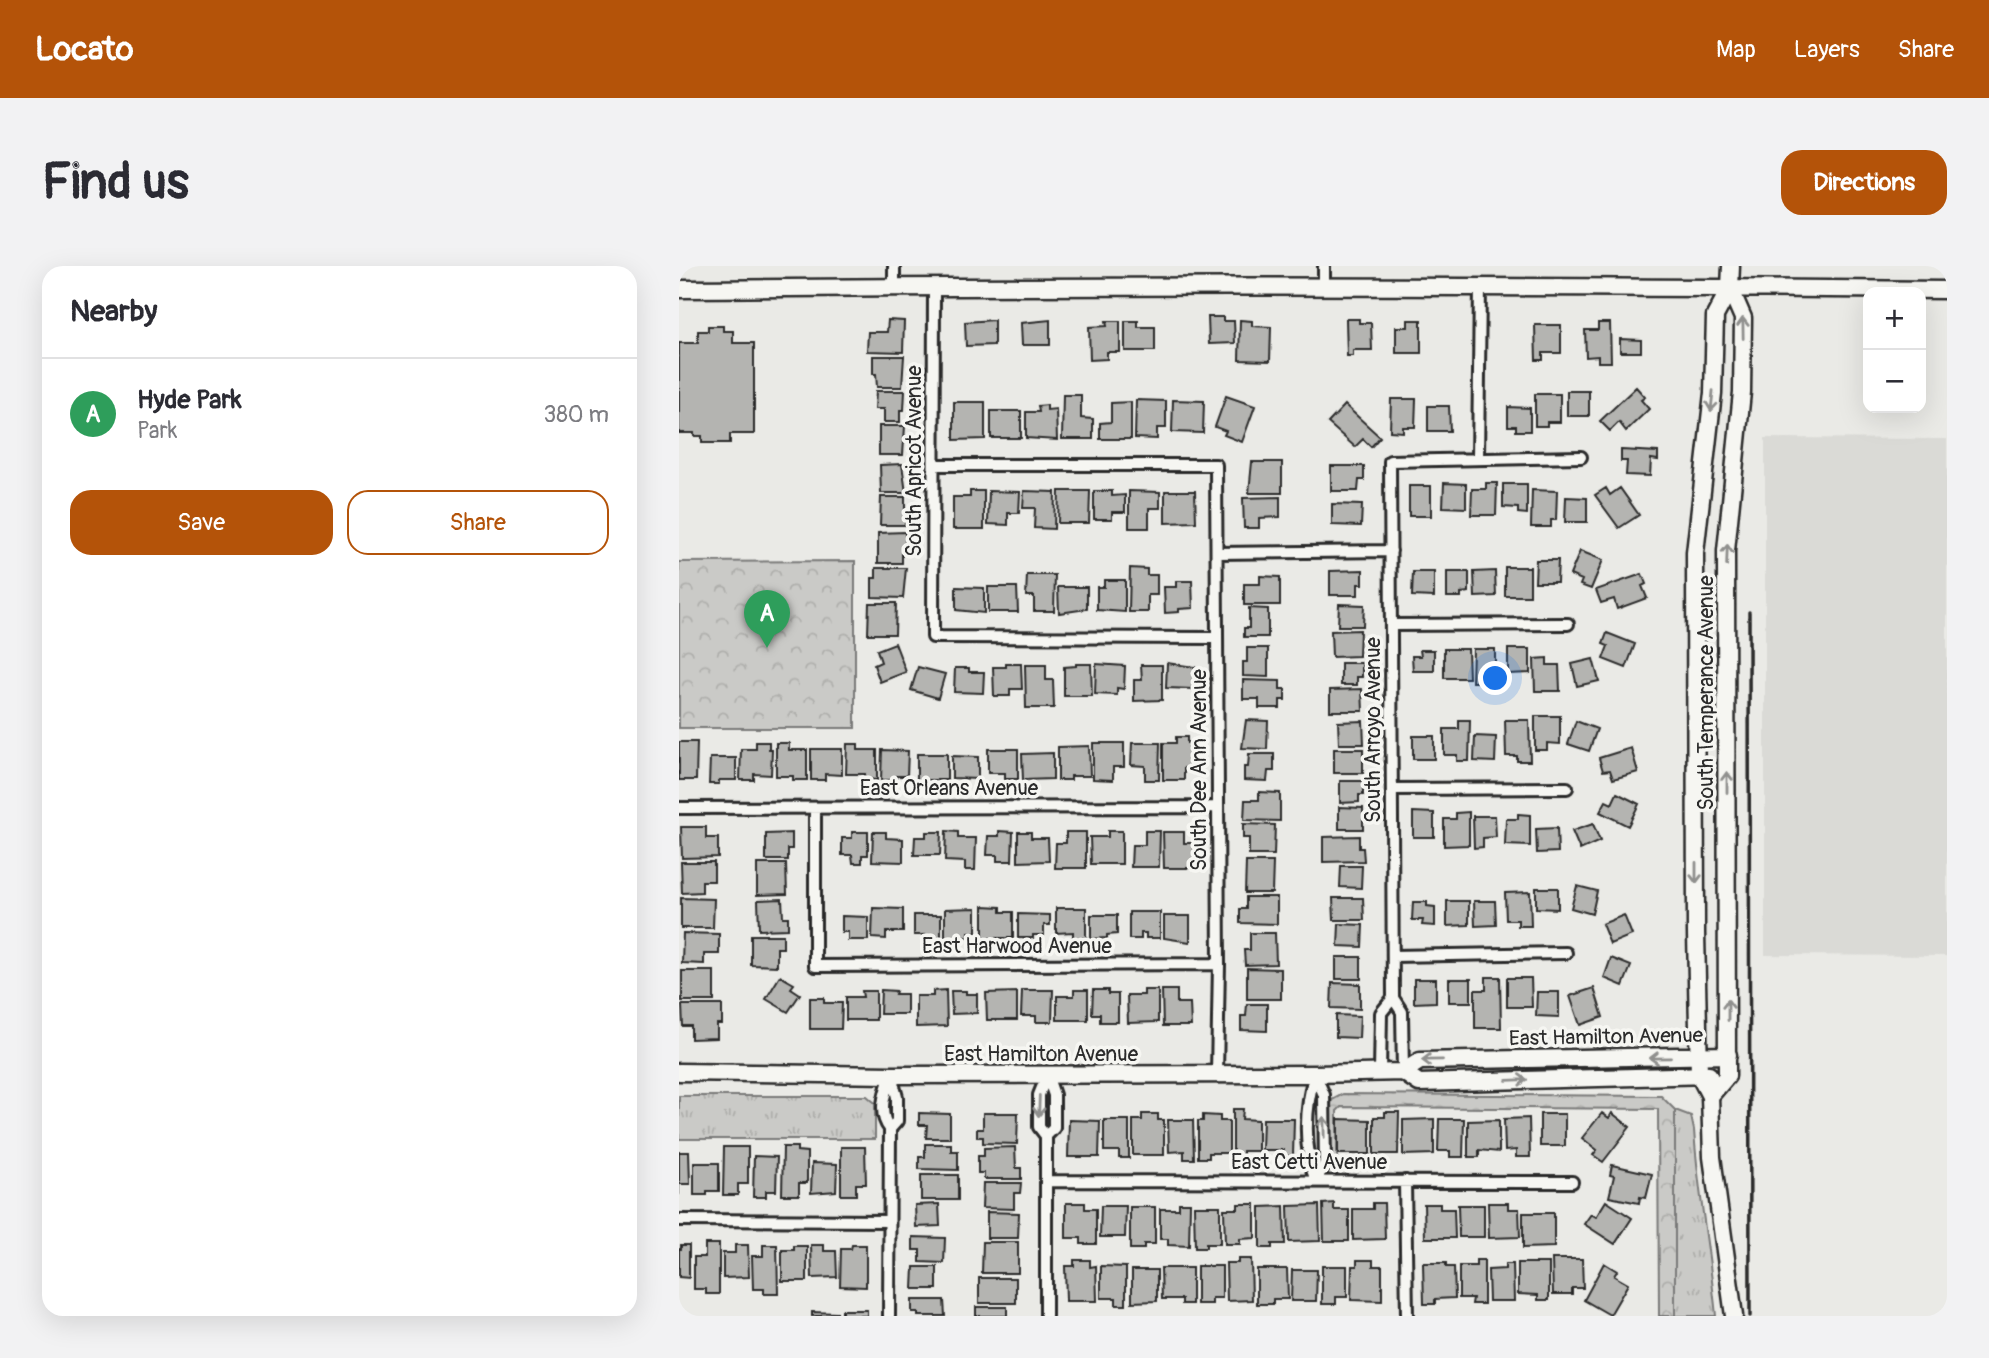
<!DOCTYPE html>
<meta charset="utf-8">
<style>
:root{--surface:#fff;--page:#f2f2f3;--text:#2b2b33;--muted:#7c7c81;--line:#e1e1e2;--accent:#b45309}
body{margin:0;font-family:Pangolin,sans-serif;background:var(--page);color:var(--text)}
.controls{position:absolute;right:21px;top:21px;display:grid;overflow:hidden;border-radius:14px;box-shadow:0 7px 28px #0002}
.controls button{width:63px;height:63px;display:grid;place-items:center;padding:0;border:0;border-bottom:2px solid var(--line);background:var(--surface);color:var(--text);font:35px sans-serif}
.you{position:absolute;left:817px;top:413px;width:24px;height:24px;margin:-18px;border:5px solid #fff;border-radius:50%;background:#1a73e8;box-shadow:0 0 0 10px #1a73e833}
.badge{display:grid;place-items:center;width:46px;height:46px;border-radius:50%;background:var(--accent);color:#fff;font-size:23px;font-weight:700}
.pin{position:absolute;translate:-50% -58px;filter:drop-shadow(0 2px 4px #0008)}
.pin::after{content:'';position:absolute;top:37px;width:24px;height:21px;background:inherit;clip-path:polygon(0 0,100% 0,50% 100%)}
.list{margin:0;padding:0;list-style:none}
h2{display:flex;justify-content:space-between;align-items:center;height:91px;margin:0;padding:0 28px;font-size:30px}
h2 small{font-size:23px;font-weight:400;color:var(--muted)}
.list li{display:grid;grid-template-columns:46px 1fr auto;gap:21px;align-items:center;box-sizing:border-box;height:112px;padding:0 28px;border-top:2px solid var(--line)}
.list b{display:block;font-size:26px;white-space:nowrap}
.list p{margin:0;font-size:23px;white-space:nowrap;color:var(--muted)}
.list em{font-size:23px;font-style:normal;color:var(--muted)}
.actions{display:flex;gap:14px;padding:21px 28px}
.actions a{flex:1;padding:16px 0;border:2px solid var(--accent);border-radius:21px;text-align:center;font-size:24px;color:var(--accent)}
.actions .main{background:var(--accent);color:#fff}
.map{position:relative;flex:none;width:1268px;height:1050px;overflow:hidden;border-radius:21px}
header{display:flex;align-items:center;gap:42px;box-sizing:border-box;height:98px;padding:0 35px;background:var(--accent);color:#fff}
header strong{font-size:33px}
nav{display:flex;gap:38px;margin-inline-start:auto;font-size:24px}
.intro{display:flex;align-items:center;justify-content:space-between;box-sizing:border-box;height:168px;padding:0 42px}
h1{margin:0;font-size:49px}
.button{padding:18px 32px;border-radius:21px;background:var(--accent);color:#fff;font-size:24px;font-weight:700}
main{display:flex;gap:42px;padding:0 42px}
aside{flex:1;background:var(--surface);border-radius:21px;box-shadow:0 7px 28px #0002}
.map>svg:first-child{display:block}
.built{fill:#dadad6}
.grass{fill:url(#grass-tufts);stroke:#7a7a79;stroke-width:2}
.park{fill:url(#park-crowns);stroke:#7a7a79;stroke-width:2}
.building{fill:#b4b4b1;stroke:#2b2b2b;stroke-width:2}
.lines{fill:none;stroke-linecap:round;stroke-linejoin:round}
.street-casing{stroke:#2b2b2b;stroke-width:16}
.secondary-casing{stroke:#2b2b2b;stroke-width:21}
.street{stroke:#f6f6f2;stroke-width:10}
.secondary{stroke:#f6f6f2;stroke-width:16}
.rail{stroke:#2b2b2b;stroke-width:3.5}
.oneway{stroke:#90908e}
.labels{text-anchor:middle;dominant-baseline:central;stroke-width:7;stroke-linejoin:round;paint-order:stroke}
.street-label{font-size:21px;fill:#2b2b2b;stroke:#f6f6f2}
</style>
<header>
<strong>Locato</strong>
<nav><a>Map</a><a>Layers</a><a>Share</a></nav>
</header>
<div class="intro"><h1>Find us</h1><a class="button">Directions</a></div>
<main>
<aside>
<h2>Nearby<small></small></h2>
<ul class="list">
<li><span class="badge" style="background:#2e9e5b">A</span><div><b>Hyde Park</b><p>Park</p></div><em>380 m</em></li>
</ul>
<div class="actions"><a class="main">Save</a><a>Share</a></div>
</aside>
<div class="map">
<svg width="1268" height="1050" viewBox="0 0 1268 1050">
<defs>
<pattern id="grass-tufts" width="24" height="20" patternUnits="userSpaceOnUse" patternTransform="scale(1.75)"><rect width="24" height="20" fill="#cacac7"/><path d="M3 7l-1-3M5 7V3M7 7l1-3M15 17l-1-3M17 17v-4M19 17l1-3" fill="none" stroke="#aeaeab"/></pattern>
<pattern id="park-crowns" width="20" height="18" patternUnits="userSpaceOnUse" patternTransform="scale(1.75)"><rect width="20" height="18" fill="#cacac7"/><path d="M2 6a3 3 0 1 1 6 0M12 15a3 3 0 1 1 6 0" fill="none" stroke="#aeaeab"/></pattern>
</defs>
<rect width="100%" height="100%" fill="#eaeae6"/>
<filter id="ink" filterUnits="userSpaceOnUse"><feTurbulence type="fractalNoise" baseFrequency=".0143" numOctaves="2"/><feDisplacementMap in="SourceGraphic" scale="14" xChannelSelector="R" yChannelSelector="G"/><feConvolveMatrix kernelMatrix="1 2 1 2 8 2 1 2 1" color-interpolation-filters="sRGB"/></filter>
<g filter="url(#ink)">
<!-- built -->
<path class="built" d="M1086 172 1268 173V690L1086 689Z"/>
<!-- grass -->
<path class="grass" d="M0 830H188L196 837V873H0Z
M996 844 1012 850 1015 864C1019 926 1031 988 1037 1050H996Z"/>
<!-- park -->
<path class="park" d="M176 295V462H0V296Z
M664 828 982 830 996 844V1050H980L979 843 662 841 658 845V902L652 895 651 842 653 834Z"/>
<!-- building -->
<path class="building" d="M529 51H544V55H555L556 77 530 78Z
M667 53H680V57H692L693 84H674V90H668Z
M209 54 225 55 224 86 188 85 189 66H208Z
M315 54V79L287 80 286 56Z
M371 54V79H343L342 57Z
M561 54 573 55V60L592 61 591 95 560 94Z
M729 54H742V87H717V61H729Z
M427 55H441V86H428V93L411 94 410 61 428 60Z
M446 55H459V61H476V85H446Z
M919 57H931L932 96H919V90L907 91 906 64H919Z
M856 59H882V87H864V94H857Z
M29 60H44V65H54V77H75V168H51V177H23V170H15V167H0V77H19V65H29Z
M941 73 962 74V86H941Z
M194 90H225L223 121H198L197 108H194Z
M957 121 966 131 962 134 970 143 947 165 940 156 931 165 921 155Z
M197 125H226L225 144H221V156H205V143H196Z
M888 125H910V150H888Z
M856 128H881V156H868V160H856Z
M384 129H402V152L414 153V173H383Z
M547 130 576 140 563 176 545 169 547 165 536 161Z
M712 133H737L736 161H724V166L711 165Z
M457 134 487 135V162H478V173L456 172Z
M494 134 525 135 524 167 493 166Z
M275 136H306V173L275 174Z
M452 136V173H421V157L432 156V137Z
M368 139V144L377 143 378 174 347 172V146H360L359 140Z
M666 139 701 171 692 181 684 173 676 181 649 157Z
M749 140H770L771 165H749Z
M829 141 851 142V165H837V160H829Z
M312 145H342V172H312Z
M200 160H226L224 189H200Z
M942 184 979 186V194L972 193 971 210 947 209 948 195H942Z
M573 196H603V227H570Z
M223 198 227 227H202L201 199Z
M652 200H685V214H680L679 225H652Z
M765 217 787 218V242L764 241Z
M807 217H818L817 249H792L793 223H807Z
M824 218H848V248L839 247V242L824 241Z
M730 220H752V250H730Z
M927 222 931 229 941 222 960 249 940 262 916 229Z
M853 224 878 225 877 254H872V261H852Z
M291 225H305V263H274V231H291Z
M310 225 341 226 340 247H329V259L309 258Z
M345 225 376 226 375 263 355 262 356 242H344Z
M380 225H411L410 257H379Z
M415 225H433V230L446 229V246H433V253H415Z
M450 225 481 226V242H470V262H450Z
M486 225H516L517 256 486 257Z
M202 231H226V259H201Z
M601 231V251L580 252V262H565L564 232Z
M887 231 908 232V256H886Z
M653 238 683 239 682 260 653 259Z
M226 266 227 285H223V297H199V267Z
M901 285 924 294 912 323 901 319 903 314 891 309Z
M857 294H879L878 316H856Z
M826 301H851V330H826Z
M197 302H227L224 332 193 331V312H197Z
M451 302 468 303V309H478V329H469V346H450Z
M684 304V318H679V329H651V305Z
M816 305 817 330 796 331 795 306Z
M734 306H755V331L733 330Z
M768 306H790V326L782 327V331H768Z
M963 308 967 318 963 320 968 332 938 343 935 333 922 337 917 324Z
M348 309H376L375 345H355V330H347Z
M581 310 601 311V339H565V318H581Z
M425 314H446V346L418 344V321H425Z
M497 315H513L514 342 500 343V346L486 347 485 321H497Z
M277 321 305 322V347L277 344Z
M309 321H338L339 346H309Z
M379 321H408V343L380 347Z
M190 337H217L216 368H189Z
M660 338 685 339 684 360H659Z
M570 342 589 343V371H565V362H570Z
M681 364 680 390 653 391 652 365Z
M928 367 956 378 947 402 924 393 929 380 924 378Z
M216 377 227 406 201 416 195 399 202 396 198 384Z
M568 382H589V411L564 410V396H568Z
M765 383H789L790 412H765Z
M794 383H816V407H804V416H793Z
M829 383H851V407L829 408Z
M741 384H755V405H734L733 390H742Z
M868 392V399H880L881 425H856L855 393Z
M914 393 920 415 898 420 893 398Z
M488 397 516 401 515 423 487 422Z
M662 397H683V411H678V419H662Z
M327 398H342L343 423H331V430H315L314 401H327Z
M397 398H412L413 430H385V401L397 400Z
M417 398 446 400 445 423 438 422V429L416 428Z
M346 399H367V414H374L375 442H347Z
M462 399H483V434L455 435V414H463Z
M239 401 266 408 259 432 232 424Z
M276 402H290V406H305L304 427 275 426Z
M564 414 601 415V423H606V434H601V442H580V433H564Z
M683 423 684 445H651V424Z
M856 450H881V478L868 477V484H856Z
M567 454 589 455 588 483 563 482Z
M780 454H791L790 495H778V489H765V463H780Z
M826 454H850L851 495H838V490H827Z
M684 455 685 478H660L659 456Z
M897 455 918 463 910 485 889 478Z
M734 470H755V493H734Z
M796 470 817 471 816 496 795 495Z
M497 471H508V477H516V501L505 502V514H484V477H497Z
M0 476H18L17 514H0Z
M77 476H90V483H93L92 509 75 508V514H61L62 483H77Z
M97 477H110V484H128V514H114V510H97Z
M414 477H445V501H434V514L414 513Z
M453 477H481L480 514H466V500L452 499Z
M168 478H179V484H198V514L186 513V508H167Z
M410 480 411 510H392V514H379V481Z
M952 482 959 506 934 513 931 504 924 505 920 492Z
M132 483H163V509L146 508V514H132Z
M309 483H339V513H326V507H309Z
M655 483H684V507H655Z
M203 484 229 485 228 510H217V514H202Z
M374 487V513L344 514 343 488Z
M238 488H268V514H238Z
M570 488H595V505H589L588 515 565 514V501H569Z
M273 490 299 491V513L273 512Z
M31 492H57V514H40V518H30Z
M661 515H684V529H680V536L661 537Z
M580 526 601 527V555L565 554 566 534H580Z
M938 527 960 538 949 560 921 546 927 535 933 538Z
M660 541 684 542V563H660Z
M734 546 755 547V571H734Z
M790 546V579L765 580V553H777V547Z
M839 548 851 549V580L826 579 827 553H839Z
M794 550H816L817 571 804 572V581L795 582Z
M564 558 596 559 595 589H570V572H564Z
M914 558 921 575 901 584 893 565Z
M2 561H27V572H39V591L3 592Z
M878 562 879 586 858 587 857 563Z
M267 565 279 566V572H297L296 604H286V596L266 595Z
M320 565 334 566 333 595H318V589H308L309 570H320Z
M429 565H443V598H412L411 571H429Z
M466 565H481L480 601H452L453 579H466Z
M173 566H189V589H183V597H174L173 589H163V572H173Z
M194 566H207V572L224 573V596L193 595Z
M247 566H262L261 589H235L236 571H247Z
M339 566H352V572H369L370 595 339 596Z
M387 566H407V602H376L377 577H387Z
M484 566H505V577H515L516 602H485Z
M113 567V583H109V594H87V568Z
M680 570V582H684L685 595 644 596V571Z
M2 596H35V615H23V626L3 627Z
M567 596H594L593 627H566Z
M78 598H107L108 628 78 629Z
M662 600H683L682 622 661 621Z
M898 620 918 625 913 648 892 642Z
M857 622H879V643L857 642Z
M851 626 852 660H839V654H827L826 627Z
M567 631H598V658L561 657V643H567Z
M2 632 35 633 34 662H2Z
M654 632H684L685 654H655Z
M103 633 104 651H109V663L80 664 79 634Z
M768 635H790V659L768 660Z
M795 635H816L817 659 796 660Z
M734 636H748V640L756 641V660L743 659 744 654H733Z
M304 640 322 641V646H334V672H304Z
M194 642 224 643V666H207V673L193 672Z
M297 642V666H290V671L266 672V643Z
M377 642H407V672L394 673V666L377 667Z
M450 646H481V672H467V667H462V673H450Z
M339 648 371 649V659H365V669H354V672H339Z
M235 649H262V672H247V669H235Z
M412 649H438V668L428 669V672L412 673Z
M945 649 953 669 931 678 923 658Z
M163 650 189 651V674H169V666H163Z
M485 650H511V676L485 672Z
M660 658 684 659 683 681 659 680Z
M4 667 40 668V688H25V698L3 697Z
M571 667H596L597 698 566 699 565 684H571Z
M72 669H104V682H98V700L72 699Z
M657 691H682V713H657Z
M932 692 952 700 944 720 925 712Z
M568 702 602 703V733H568Z
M3 705H35V735H3Z
M101 710 115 718 112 722 121 728 109 746 87 733Z
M807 711H821L822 762H796V724H807Z
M828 712H852L853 741H828Z
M735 713H757V736L735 737Z
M770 713H792V736H770Z
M653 717 681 718V743L652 742Z
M915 722 924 751 901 759 891 730Z
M202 724 217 725 216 728H228V748H201Z
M267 724 268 760 237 761V730H254V725Z
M343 724H374L373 756H357V750H342Z
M395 724H409V754H378V730H395Z
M414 724H429V728H439V756H421V748H413Z
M465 724H479V756L449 757 448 729H465Z
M483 724H498V737H511L512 760H484Z
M183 725H197V754H167V731H184Z
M272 725H287V728H298V747L273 748Z
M338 726V754H308L307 727Z
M858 726H880V751L857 750Z
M131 732H145V737H163L162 763H131Z
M568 738H588V765L562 764V750H567Z
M3 739H43V758H38V772L12 773V760H4Z
M657 749 681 750 680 772 657 771Z
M554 843H564L563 853 579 854V885H564V892H554Z
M706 846H720L719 888H695V851H706Z
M240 847 271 848V872H247L248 859H240Z
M304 847H339L338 878 304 877V871H298V863H304Z
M923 847 930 852 933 847 951 861 924 896 914 889 918 884 903 872Z
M463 848H479V854H485V889H454V854H463Z
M861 848H886V880H861Z
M524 849 541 850V855H550V887H530V892H519V855H524Z
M850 852 851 891H837V884L826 885 825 853Z
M584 853H615L614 890H603L604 884H583Z
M659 853 691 854V888H659Z
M755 853V888L724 889V854Z
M760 853H785L784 891H771V885H759Z
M390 854 421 855 420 891H389Z
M425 854H450V892H440V885H425Z
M489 854H514L515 893H505V885L490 886Z
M820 854V886L800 884V891H789V855Z
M246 878H272V885H279V904L240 903V891H246Z
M45 881H69V918H59V929H44Z
M104 881H118V885L128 886V917H120V929H103Z
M162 881H186L187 918H177V929H162Z
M336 881 337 902H342V913H305V907H299V890H305V882Z
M0 886H10L11 918H0V929Z
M75 890 98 891 97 925H87V931H74Z
M15 897H40V925H28V929H15Z
M133 897 158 898 157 925 132 927Z
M933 899 973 908 967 932 961 931 960 937 930 931 935 910 931 909Z
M242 909H279V934H242Z
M304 917H342L341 927H335V943L303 942Z
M927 935 953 952 936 978 905 958 912 948 917 951Z
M387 937H406V943H417V978H402V972H387Z
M500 937H511L510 980 489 979V973H481V943H500Z
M655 937V944H670V975H645L644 938Z
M694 937H705L706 973 674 974V943H694Z
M809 937H829V943H840L841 971 810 972Z
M260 938 261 960 237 961 236 939Z
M559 938H576V972L561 973V978H546L545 943H559Z
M745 938H761V943H775L776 972H746Z
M640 939 641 975 610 976 609 940Z
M779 939H805V971H780Z
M422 940H447L446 971H421Z
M515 940H541V978H527V982H516Z
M605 940 606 978H593V982H581V941Z
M451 941H476V978H465V983H451Z
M308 946 340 947 339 972H308Z
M844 947H875V981L844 982Z
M234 971 266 972 265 997 241 996V984H234Z
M304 976H339V1007H303Z
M26 978H40V1028H27V1023H15V991H26Z
M2 979H10V1012L0 1011V983H2Z
M56 979H69L70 1011 44 1012V987H56Z
M84 979H98L99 1028H85V1023H74L73 990H84Z
M132 979H145V985H157L158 1011 133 1012Z
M173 979H187V1021L161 1020 162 983H172Z
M115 980H128V1015H103V984H115Z
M559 993H572L573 1034 548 1035 547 997H559Z
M873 993H903L904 1022H893V1028H874Z
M395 994H411V1001L417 1000 418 1035H387L386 1000H395Z
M678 994H694V1000H703V1035L672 1034 673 1000H678Z
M797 994H805V1038H793L794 1032H780V1000H797Z
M744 997H767V1001H775L776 1032 756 1033V1038H745Z
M839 997H870V1034H859V1029L839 1028Z
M925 997 938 1005 935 1010 949 1018 931 1049 905 1034Z
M826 998H834L835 1035H810L809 1004 826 1003Z
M422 1000 447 1001V1039H437V1032H422Z
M518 1000H543V1032H533V1038H518Z
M643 1000H668V1031H657V1038H643Z
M235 1001H258V1023H234Z
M482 1002H513V1038H503V1033H483Z
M578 1003H608L609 1033H594V1038H578Z
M453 1004H478V1035L453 1036Z
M613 1004H638L637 1035H612Z
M300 1012H337V1037H300Z
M233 1034H265L266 1050H239V1046H233Z
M297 1041H328V1050H297Z
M163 1044H188V1050H163Z
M133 1046 158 1047V1050H133Z"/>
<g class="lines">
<!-- street casing -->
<g class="street-casing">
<path id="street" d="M215 0V21
M645 0V22
M255 20 254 371 538 372
M799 193 801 20
M255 199H537L540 698 538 808
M538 287 712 285
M712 359 889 358
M713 523 888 522
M0 542 539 541
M136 542V700L540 698
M714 690 887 687
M701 806 702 747 714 732
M724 806 723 746 714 732 711 195 902 191
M636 808 645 829 646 897 637 915
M636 808C626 840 624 883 637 915
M211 863 218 855V831L212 809
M367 870 375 862V829L368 809
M367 915 893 916
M726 915 728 1050
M0 954 210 955
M210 1050 211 863C198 847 206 826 212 809
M367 1050V870L360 861V829L368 809"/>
</g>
<!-- secondary casing -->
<g class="secondary-casing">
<path id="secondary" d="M1052 0 1051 22 1036 50 1034 127 1016 287 1017 667 1020 809 1031 830 1033 891 1055 1050
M0 23C423 19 845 20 1268 24
M0 806 212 809 636 808 724 806 741 795 1049 789
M724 806 740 817 1030 809
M1031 830 1048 810 1047 285 1063 126 1064 52 1051 22"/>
</g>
<!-- street -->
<use href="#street" class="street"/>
<!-- secondary -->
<use href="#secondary" class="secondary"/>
<!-- rail -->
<path class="rail" d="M1070 346 1071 1050"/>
</g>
<!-- one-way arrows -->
<defs><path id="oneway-shaft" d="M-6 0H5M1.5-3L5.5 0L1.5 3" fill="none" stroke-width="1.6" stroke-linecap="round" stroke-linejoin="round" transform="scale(1.75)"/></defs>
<g class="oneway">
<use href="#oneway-shaft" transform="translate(1064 62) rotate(-91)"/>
<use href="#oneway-shaft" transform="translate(1033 135) rotate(96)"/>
<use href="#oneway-shaft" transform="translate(1048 289) rotate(-88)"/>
<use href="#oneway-shaft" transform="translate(1048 516) rotate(-90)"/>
<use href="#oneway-shaft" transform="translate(1017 607) rotate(90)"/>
<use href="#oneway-shaft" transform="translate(1049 744) rotate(-90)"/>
<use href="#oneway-shaft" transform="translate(981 792) rotate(179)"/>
<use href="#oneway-shaft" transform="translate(753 794) rotate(179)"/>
<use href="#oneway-shaft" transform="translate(838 814) rotate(-2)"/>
<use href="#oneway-shaft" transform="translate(360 840) rotate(92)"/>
<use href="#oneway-shaft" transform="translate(645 861) rotate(-91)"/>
</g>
</g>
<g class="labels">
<!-- street labels -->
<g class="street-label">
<text transform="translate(235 195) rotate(-90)">South Apricot Avenue</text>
<text transform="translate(1027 427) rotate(-90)">South Temperance Avenue</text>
<text transform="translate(694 464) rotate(-90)">South Arroyo Avenue</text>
<text transform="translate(520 504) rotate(-90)">South Dee Ann Avenue</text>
<text x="270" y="522">East Orleans Avenue</text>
<text x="338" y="680">East Harwood Avenue</text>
<text transform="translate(927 771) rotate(-1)">East Hamilton Avenue</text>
<text x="362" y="788">East Hamilton Avenue</text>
<text x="630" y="896">East Cetti Avenue</text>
</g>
</g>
</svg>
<div class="controls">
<button>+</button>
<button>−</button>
</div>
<div class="you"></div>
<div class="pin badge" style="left:88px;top:382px;background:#2e9e5b">A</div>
</div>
</main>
